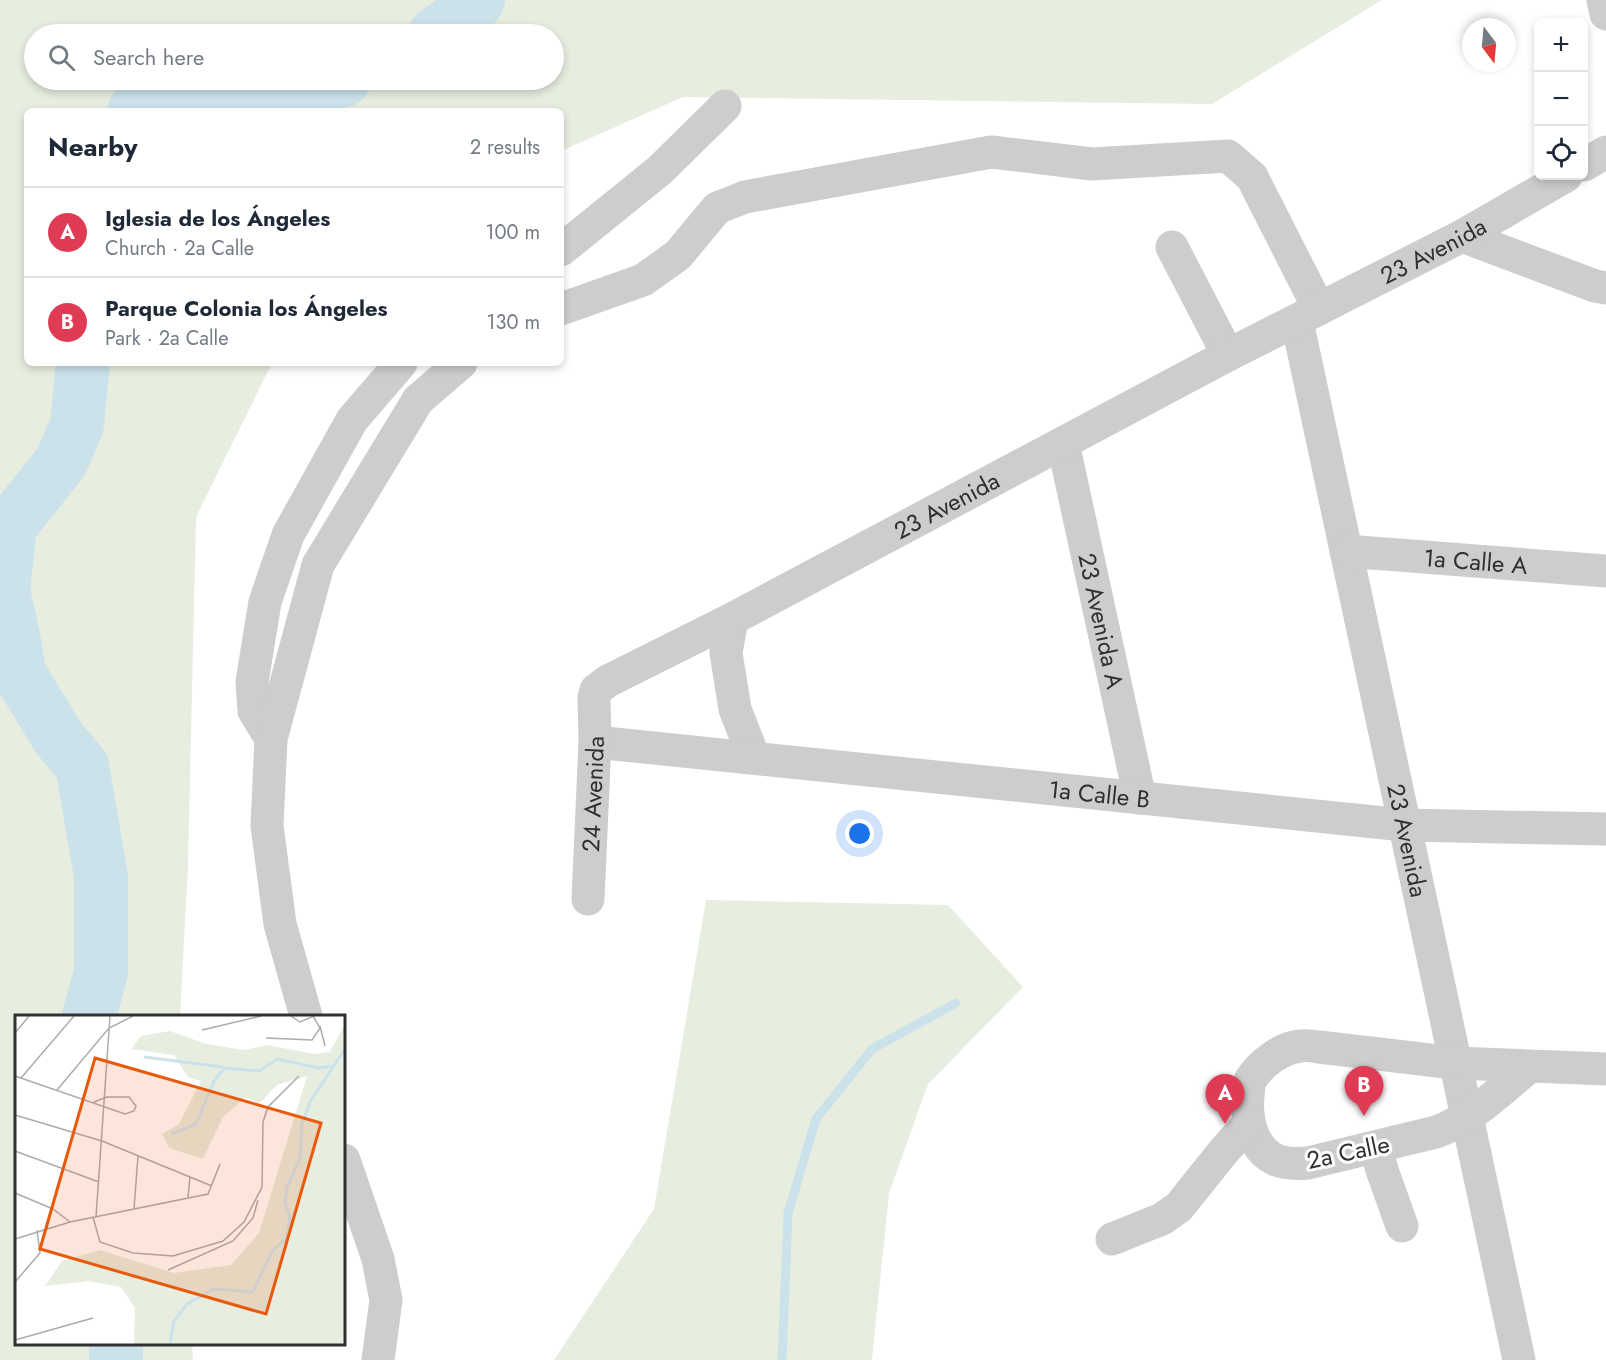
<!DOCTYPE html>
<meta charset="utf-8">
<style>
:root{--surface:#fff;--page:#f2f2f3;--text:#1f2937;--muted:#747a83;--line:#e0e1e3;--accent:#df3b54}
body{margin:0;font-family:Jost,sans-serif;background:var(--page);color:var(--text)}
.controls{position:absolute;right:18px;top:18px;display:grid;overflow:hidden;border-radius:9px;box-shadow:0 3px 9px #0003}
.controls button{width:54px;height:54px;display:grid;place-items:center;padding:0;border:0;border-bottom:2px solid var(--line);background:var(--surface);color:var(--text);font:30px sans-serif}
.compass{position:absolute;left:1462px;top:18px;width:54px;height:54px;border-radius:50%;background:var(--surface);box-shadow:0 3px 9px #0003;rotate:164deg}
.you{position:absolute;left:860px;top:834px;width:21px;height:21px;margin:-15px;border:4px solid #fff;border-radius:50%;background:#1a73e8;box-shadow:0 0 0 9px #1a73e833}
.badge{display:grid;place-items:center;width:39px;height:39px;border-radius:50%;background:var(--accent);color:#fff;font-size:20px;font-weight:700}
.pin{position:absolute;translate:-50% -50px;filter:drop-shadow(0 2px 3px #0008)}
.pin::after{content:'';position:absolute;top:32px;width:21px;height:18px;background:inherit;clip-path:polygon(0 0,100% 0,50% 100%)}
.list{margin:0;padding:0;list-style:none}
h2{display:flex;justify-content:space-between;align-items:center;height:78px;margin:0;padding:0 24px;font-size:26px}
h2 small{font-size:20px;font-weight:400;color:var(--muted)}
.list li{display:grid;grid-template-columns:39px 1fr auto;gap:18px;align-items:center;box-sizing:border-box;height:90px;padding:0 24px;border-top:2px solid var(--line)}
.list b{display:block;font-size:22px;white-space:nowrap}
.list p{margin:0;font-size:20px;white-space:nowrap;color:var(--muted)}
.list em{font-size:20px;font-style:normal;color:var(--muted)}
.icon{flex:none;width:33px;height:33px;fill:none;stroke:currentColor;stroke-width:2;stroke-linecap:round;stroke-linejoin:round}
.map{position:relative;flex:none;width:1606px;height:1360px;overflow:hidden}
.search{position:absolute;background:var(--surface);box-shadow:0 3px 9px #0003;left:24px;top:24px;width:540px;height:66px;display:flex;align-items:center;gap:15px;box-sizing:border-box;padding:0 21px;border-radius:33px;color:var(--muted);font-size:22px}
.panel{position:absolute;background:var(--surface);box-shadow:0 3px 9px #0003;left:24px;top:108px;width:540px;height:258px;border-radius:9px}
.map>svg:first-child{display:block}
.green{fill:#e7eddf;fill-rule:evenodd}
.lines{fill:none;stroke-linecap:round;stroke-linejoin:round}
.stream{stroke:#cce2eb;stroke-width:9}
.river{stroke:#cce2eb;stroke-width:54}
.minor{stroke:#cdcdcd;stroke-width:33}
.labels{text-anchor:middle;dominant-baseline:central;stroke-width:6;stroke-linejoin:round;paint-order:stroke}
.street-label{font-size:24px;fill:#303030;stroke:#fff}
.inset-river{fill:none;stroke:#cce2eb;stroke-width:3}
.inset-road{fill:none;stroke:#acacac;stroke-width:1.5}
.view{fill:#e8590c;fill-opacity:0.15;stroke:#e8590c;stroke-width:3}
.inset-edge{fill:none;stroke:#303030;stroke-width:3}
</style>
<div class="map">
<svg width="1606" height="1360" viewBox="0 0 1606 1360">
<rect width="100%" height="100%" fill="#fff"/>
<!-- green -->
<path class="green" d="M0 0H1382L1212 104 683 97 561 151V111H27V363H272L196 517 188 866 180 1016H16V1344H192L193 1360H0ZM34 34H554V80H34Z
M706 900 948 905 1023 987 928 1084 889 1193 872 1360H554L654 1209Z"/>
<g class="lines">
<!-- stream -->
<path class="stream" d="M782 1360 788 1213 816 1119 872 1049 956 1003"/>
<!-- river -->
<path class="river" d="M435 34 473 7 478 0
M134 111 157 95 252 105 344 80
M83 363 77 425 61 462 10 526 3 590 15 647 19 673 58 737 82 766 101 876V973L89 1016
M116 1360V1344"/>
<!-- minor -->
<g class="minor">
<path d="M1603 0 1606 14"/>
<path d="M1584 165 1606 152"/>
<path d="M1462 236 1595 286 1606 288"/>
<path d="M1172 247 1228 355"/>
<path d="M561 250 660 170 725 106"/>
<path d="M561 309 643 280 678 255 717 208 745 197 991 152 1092 164 1228 156 1252 177 1319 309"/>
<path id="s1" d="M1297 321 1519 1360"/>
<path id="s2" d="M1063 443 1140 798"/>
<path id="s3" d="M1346 551 1606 571"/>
<path d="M732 619 726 653 735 709 754 758"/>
<path d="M271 739 254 711 252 682 265 602 288 535 352 420 401 363"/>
<path id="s4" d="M595 742 1404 825 1606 829"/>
<path id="s5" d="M588 899 595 742 594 698 596 690 608 681 732 619 1228 355 1462 236 1566 176"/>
<path d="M306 1016 280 924 267 826 271 739 318 565 418 400 461 363"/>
<path d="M1530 1066C1501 1090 1472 1119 1436 1132L1308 1163C1297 1164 1286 1164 1276 1160 1252 1149 1246 1120 1248 1096 1249 1090 1248 1083 1251 1079 1261 1063 1282 1048 1300 1046 1306 1045 1313 1046 1319 1047L1455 1063 1606 1069"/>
<path d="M1376 1147 1382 1170 1402 1226"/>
<path d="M344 1160 378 1259 386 1300 378 1360"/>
<path d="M1112 1239 1162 1219 1179 1207 1223 1152 1249 1123"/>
</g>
</g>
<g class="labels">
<!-- street labels -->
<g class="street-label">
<text stroke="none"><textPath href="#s5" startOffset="1155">23 Avenida</textPath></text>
<text stroke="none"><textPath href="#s5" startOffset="606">23 Avenida</textPath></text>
<text stroke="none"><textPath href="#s3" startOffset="130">1a Calle A</textPath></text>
<text stroke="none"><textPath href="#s2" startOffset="182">23 Avenida A</textPath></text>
<text stroke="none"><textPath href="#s4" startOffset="507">1a Calle B</textPath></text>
<text stroke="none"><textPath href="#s5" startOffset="105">24 Avenida</textPath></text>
<text stroke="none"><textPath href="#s1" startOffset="531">23 Avenida</textPath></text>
<text transform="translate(1348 1152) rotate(-12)">2a Calle</text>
</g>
</g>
<!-- overview -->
<g transform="translate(15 1015)">
<rect width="330" height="330" fill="#fff"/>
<path d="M330 9V329H119L120 293 106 272 74 266 30 271 47 246 85 235 159 258 216 250 244 218 292 61 262 70 244 89 231 82 208 102 188 144 154 133 147 119 164 109 186 66 173 62 159 40 116 34 126 21 155 16 191 29 229 35 252 30 299 39 315 37Z" fill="#e7eddf"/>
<path class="inset-river" d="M129 42 208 52M157 119 181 109 200 64 210 53 244 56 262 44 304 53 318 51M155 329 159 306 172 289 199 274 238 277 257 236 271 224 275 203 270 188 272 172 285 144 287 109 295 87 330 34"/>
<path class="inset-road" d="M276 1 285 7 299 1M305 11 310 31M187 15 246 1M0 18 14 1M251 23 297 25 305 13 298 1M0 61 110 99 119 96 121 91 114 82H92L79 87M6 63 59 1M42 75 94 13 118 1M0 100 87 126 197 171M0 136 84 167M0 178 38 194 55 207M173 182 175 162M119 194 123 141M78 202 85 227 118 238 158 241 208 226 229 207 247 172 248 107 253 92 284 61M81 202 95 1M0 224 55 207 193 179 205 149M153 255 218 226 238 203 243 185M0 267 25 238 22 215M0 325 78 303"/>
<path class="view" d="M80 43 306 108 251 299 25 234Z"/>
<rect width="330" height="330" class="inset-edge"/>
</g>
</svg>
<div class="controls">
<button>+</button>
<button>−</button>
<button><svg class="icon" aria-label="locate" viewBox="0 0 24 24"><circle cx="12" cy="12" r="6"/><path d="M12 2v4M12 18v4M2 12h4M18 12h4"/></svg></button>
</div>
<svg class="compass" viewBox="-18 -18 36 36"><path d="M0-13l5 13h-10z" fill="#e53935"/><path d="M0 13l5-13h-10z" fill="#747a83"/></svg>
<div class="you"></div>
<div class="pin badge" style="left:1225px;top:1124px">A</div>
<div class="pin badge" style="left:1364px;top:1116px">B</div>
<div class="search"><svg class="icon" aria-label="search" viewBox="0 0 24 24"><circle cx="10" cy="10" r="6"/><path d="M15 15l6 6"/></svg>Search here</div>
<section class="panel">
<h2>Nearby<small>2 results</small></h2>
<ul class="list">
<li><span class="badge">A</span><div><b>Iglesia de los Ángeles</b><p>Church · 2a Calle</p></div><em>100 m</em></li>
<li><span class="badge">B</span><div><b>Parque Colonia los Ángeles</b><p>Park · 2a Calle</p></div><em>130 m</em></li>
</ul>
</section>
</div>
